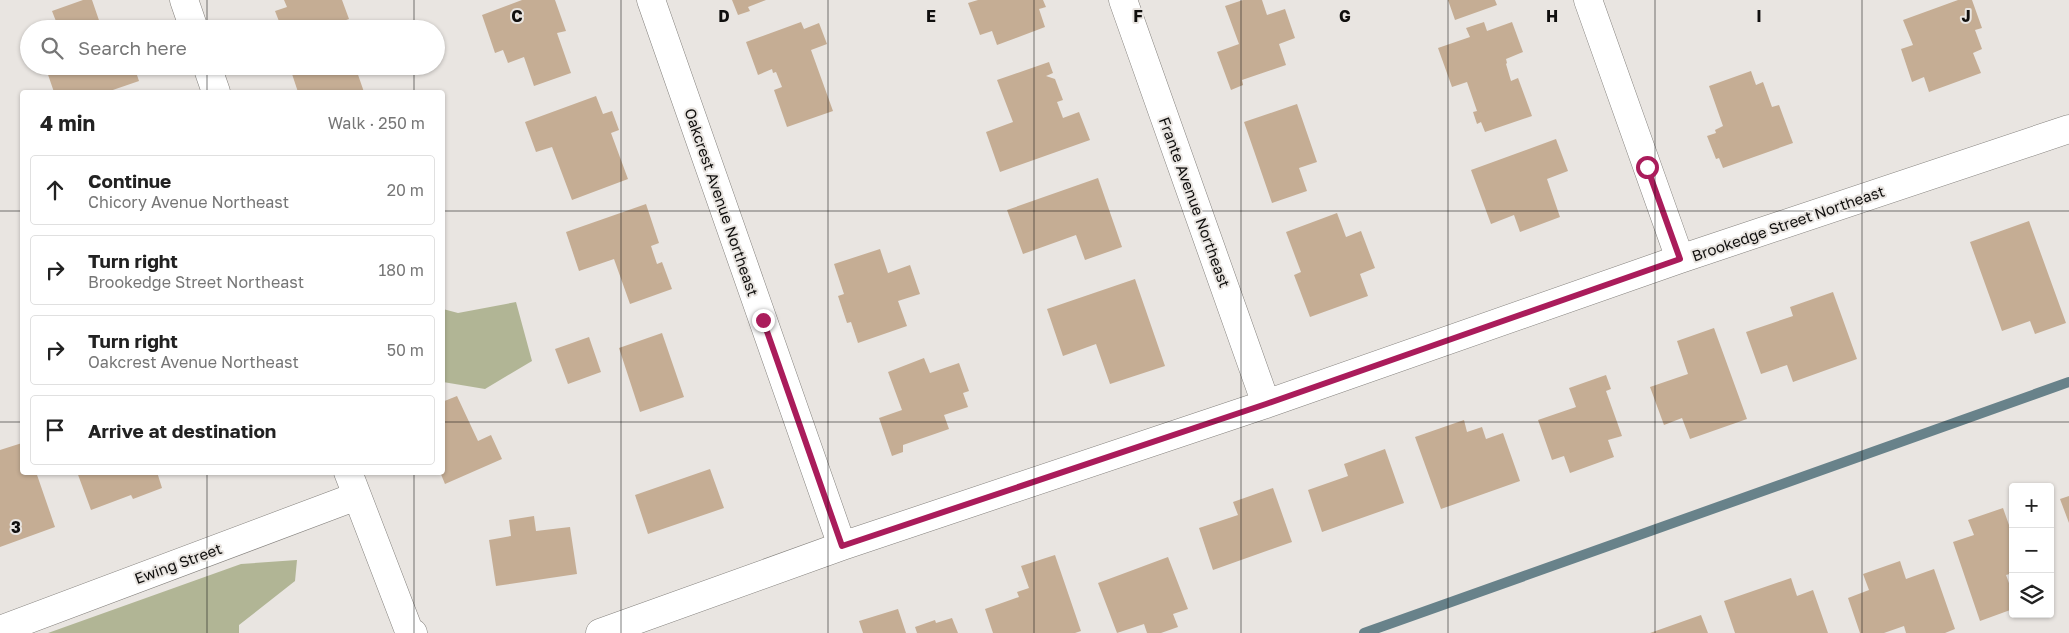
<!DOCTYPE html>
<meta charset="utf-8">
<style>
:root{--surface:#fff;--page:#f6f6f6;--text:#222;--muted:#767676;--line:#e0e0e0}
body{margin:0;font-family:"Golos Text",sans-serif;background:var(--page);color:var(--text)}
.controls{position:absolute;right:15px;bottom:15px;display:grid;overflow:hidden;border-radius:5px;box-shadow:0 1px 4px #0004}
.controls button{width:45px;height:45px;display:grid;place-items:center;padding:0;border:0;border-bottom:1px solid var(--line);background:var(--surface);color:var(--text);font:25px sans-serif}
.stop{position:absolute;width:15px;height:15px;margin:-11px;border:4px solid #aa1c5b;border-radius:50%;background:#fff}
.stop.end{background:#aa1c5b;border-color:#fff;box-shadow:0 1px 5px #0008}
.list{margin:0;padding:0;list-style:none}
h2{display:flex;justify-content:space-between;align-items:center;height:65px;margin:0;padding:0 20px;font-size:21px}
h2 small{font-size:16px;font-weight:400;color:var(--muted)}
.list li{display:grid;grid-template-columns:32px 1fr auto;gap:15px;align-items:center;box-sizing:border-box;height:70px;margin:0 10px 10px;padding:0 10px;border:1px solid var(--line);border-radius:5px}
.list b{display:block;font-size:19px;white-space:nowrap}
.list p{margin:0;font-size:16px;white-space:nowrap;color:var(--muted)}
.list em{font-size:16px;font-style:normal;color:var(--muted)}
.icon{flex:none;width:28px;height:28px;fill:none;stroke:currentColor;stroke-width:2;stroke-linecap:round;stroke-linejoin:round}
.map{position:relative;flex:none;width:2069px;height:633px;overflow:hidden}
.search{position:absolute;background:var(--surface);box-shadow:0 1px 4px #0004;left:20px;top:20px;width:425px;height:55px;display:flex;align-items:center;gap:12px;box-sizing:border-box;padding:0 18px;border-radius:28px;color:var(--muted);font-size:19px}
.panel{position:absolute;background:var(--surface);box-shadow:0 1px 4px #0004;left:20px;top:90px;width:425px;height:385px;border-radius:5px}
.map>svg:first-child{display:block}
.forest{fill:#b1b595}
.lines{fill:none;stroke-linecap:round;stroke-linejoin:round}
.stream{stroke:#68828a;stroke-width:10}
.building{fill:#c5ad94}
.minor-casing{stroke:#84817d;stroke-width:29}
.minor{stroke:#fff;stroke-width:28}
.route{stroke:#aa1c5b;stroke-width:6}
.grid{fill:none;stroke:#100f0e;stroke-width:1;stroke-opacity:0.55}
.labels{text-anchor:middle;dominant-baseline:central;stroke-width:4;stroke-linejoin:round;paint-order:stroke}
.street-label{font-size:15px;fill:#100f0e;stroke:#e9e5e1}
.grid-label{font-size:16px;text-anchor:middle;font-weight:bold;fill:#100f0e;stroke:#e9e5e1;stroke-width:4;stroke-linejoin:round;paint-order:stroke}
</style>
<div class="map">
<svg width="2069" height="633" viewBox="0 0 2069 633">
<rect width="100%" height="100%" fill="#e9e5e1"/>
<!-- forest -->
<path class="forest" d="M516 302 532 361 485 389 443 382V309L458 313Z
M297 560 295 581 239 625V633H48L241 564Z"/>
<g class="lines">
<!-- stream -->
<path class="stream" d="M1364 633 2069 382"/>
</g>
<!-- building -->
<path class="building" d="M83 0H92L102 29H59L52 11Z
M284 0H342L349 19 335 24 336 29H282L275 11 287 7Z
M522 0H555L566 31 557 33 571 73 534 86 524 57 508 63 503 50 495 53 482 15Z
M732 0H766L748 7 750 11 738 15Z
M978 0H1043L1046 7 1039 9 1045 27 997 45 992 31 980 35 968 3Z
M1243 0H1262L1267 15 1285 9 1295 38 1279 44 1286 65 1242 80 1243 85 1231 90 1217 52 1239 44 1225 6Z
M1448 0H1495L1497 5 1455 20Z
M1958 0H1972L1982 28 1975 30 1982 49 1973 53 1981 73 1929 92 1924 77 1912 82 1901 49 1913 45 1903 20Z
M801 22 804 29 819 23 827 44 811 50 833 111 787 127 774 90 782 87 776 72 773 73 772 69 758 75 746 42Z
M1484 22 1487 31 1512 22 1523 52 1506 59 1507 63 1506 64 1511 81 1518 78 1532 116 1485 132 1481 122 1477 124 1473 112 1477 111 1467 82 1452 87 1438 48 1470 37 1466 28Z
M1049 62 1053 73 1046 76 1055 79 1063 100 1057 102 1063 118 1079 112 1090 140 1000 172 986 132 1013 122 997 80Z
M45 66H134L139 81 107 92H54Z
M316 66H355L364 92H298L292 74Z
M1751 71 1756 85 1763 82 1772 107 1779 105 1793 143 1723 168 1719 158 1716 159 1707 136 1716 133 1715 130 1723 126 1709 86Z
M596 96 603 114 612 111 619 130 611 133 628 179 572 200 552 147 536 152 525 122Z
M1297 104 1317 162 1299 168 1307 191 1272 203 1244 122Z
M1556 139 1568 171 1547 179 1560 217 1520 232 1514 215 1491 224 1471 170Z
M1098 178 1122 247 1085 260 1076 235 1023 254 1007 210Z
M646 204 659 243 651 246 657 264 662 262 672 289 630 304 614 259 579 271 566 232Z
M1337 213 1346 237 1361 231 1375 268 1360 274 1368 296 1310 317 1294 275 1301 272 1286 232Z
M2029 221 2066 323 2035 334 2030 321 2002 331 1970 242Z
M880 249 888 273 910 265 920 294 898 301 907 326 858 343 851 322 847 323 838 296 844 294 834 264Z
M1135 279 1165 366 1110 384 1096 344 1063 356 1047 309Z
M1833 292 1857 359 1793 382 1787 365 1761 374 1746 332 1793 316 1790 307Z
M1714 328 1747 419 1690 439 1682 418 1664 425 1650 387 1688 374 1677 341Z
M662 333 684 397 640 412 619 348Z
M589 337 601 372 568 384 555 349Z
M924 358 930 373 959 363 969 391 963 393 968 407 944 415 949 429 903 445V452L892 456 879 418 902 410 888 372Z
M1606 375 1611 389 1606 391 1622 436 1608 440 1614 457 1570 473 1564 456 1552 460 1538 420 1576 407 1569 388Z
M457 396 478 441 491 435 502 459 445 484 440 472H442V402Z
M1464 420 1467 432 1482 427 1486 439 1503 433 1520 481 1441 509 1415 437Z
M22 443V472H36L55 527 0 547V450Z
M1385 449 1404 503 1322 532 1308 490 1348 476 1344 464Z
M710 469 724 508 648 534 635 495Z
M77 472H157L162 488 133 499 131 495 91 510Z
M1273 488 1292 542 1213 570 1199 528 1238 515 1233 502Z
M2069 496V523L2060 499Z
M2003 508 2009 525 2013 523V573L2006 575 2013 594V609L1980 621 1953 542 1974 535 1968 520Z
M534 516 536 531 570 527 577 574 496 586 489 540 511 536 509 520Z
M1055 555 1081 631 1075 633H993L985 609 1019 597 1017 592 1029 588 1021 566Z
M1168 557 1188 609 1173 614 1178 627 1161 633H1147L1144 624 1117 633 1098 583Z
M1900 561 1906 579 1934 569 1955 629 1945 633H1906L1904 626 1884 633H1860L1848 598 1869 590 1863 574Z
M1791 578 1797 596 1813 590 1828 633H1735L1724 601Z
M898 609 906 633H863L859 621Z
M1701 615 1708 633H1650Z
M952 618 958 633H917L915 627 935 620 936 623Z"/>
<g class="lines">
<!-- minor casing -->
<g class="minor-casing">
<path id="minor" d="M184 0 194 29
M651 0 842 546
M1123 0 1266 404
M1588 0 1680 259
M207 66 216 92
M348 472 409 631 413 633
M0 630 357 496
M600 633 842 546 1266 404 1680 259 2069 129"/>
</g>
<!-- minor -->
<use href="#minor" class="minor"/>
</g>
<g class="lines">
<!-- route -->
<path class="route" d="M763 320 842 546 1266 404 1680 259 1647 167"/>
</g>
<!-- grid -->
<path class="grid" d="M207 0V29M414 0V29M621 0V633M828 0V633M1034 0V633M1241 0V633M1448 0V633M1655 0V633M1862 0V633M207 66V92M414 66V92M0 211H22M442 211H2069M0 422H22M442 422H2069M207 472V633M414 472V633"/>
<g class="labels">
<!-- street labels -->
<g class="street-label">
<text transform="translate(722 202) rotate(71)">Oakcrest Avenue Northeast</text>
<text transform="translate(1195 202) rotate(70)">Frante Avenue Northeast</text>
<text transform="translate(1788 223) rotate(-19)">Brookedge Street Northeast</text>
<text transform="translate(178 563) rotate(-20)">Ewing Street</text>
</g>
</g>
<g class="grid-label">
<text x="517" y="22">C</text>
<text x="724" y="22">D</text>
<text x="931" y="22">E</text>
<text x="1138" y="22">F</text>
<text x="1345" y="22">G</text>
<text x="1552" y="22">H</text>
<text x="1759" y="22">I</text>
<text x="1966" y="22">J</text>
<text x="16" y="533">3</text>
</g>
</svg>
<div class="controls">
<button>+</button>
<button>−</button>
<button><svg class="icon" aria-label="layers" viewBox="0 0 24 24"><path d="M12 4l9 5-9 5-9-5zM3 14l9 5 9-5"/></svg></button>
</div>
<div class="stop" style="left:1647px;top:167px"></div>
<div class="stop end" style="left:763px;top:320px"></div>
<div class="search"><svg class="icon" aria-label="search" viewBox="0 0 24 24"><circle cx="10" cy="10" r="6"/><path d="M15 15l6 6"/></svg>Search here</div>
<section class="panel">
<h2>4 min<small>Walk · 250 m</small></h2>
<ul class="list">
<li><svg class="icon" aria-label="ahead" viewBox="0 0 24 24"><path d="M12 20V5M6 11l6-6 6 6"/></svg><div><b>Continue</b><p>Chicory Avenue Northeast</p></div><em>20 m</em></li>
<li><svg class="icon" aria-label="right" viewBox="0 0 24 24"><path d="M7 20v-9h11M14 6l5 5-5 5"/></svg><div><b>Turn right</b><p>Brookedge Street Northeast</p></div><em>180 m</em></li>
<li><svg class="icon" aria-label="right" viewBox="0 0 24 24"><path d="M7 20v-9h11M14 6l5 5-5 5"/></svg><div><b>Turn right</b><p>Oakcrest Avenue Northeast</p></div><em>50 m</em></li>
<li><svg class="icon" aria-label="arrive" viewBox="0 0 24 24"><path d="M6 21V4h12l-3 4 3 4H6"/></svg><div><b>Arrive at destination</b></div></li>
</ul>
</section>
</div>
